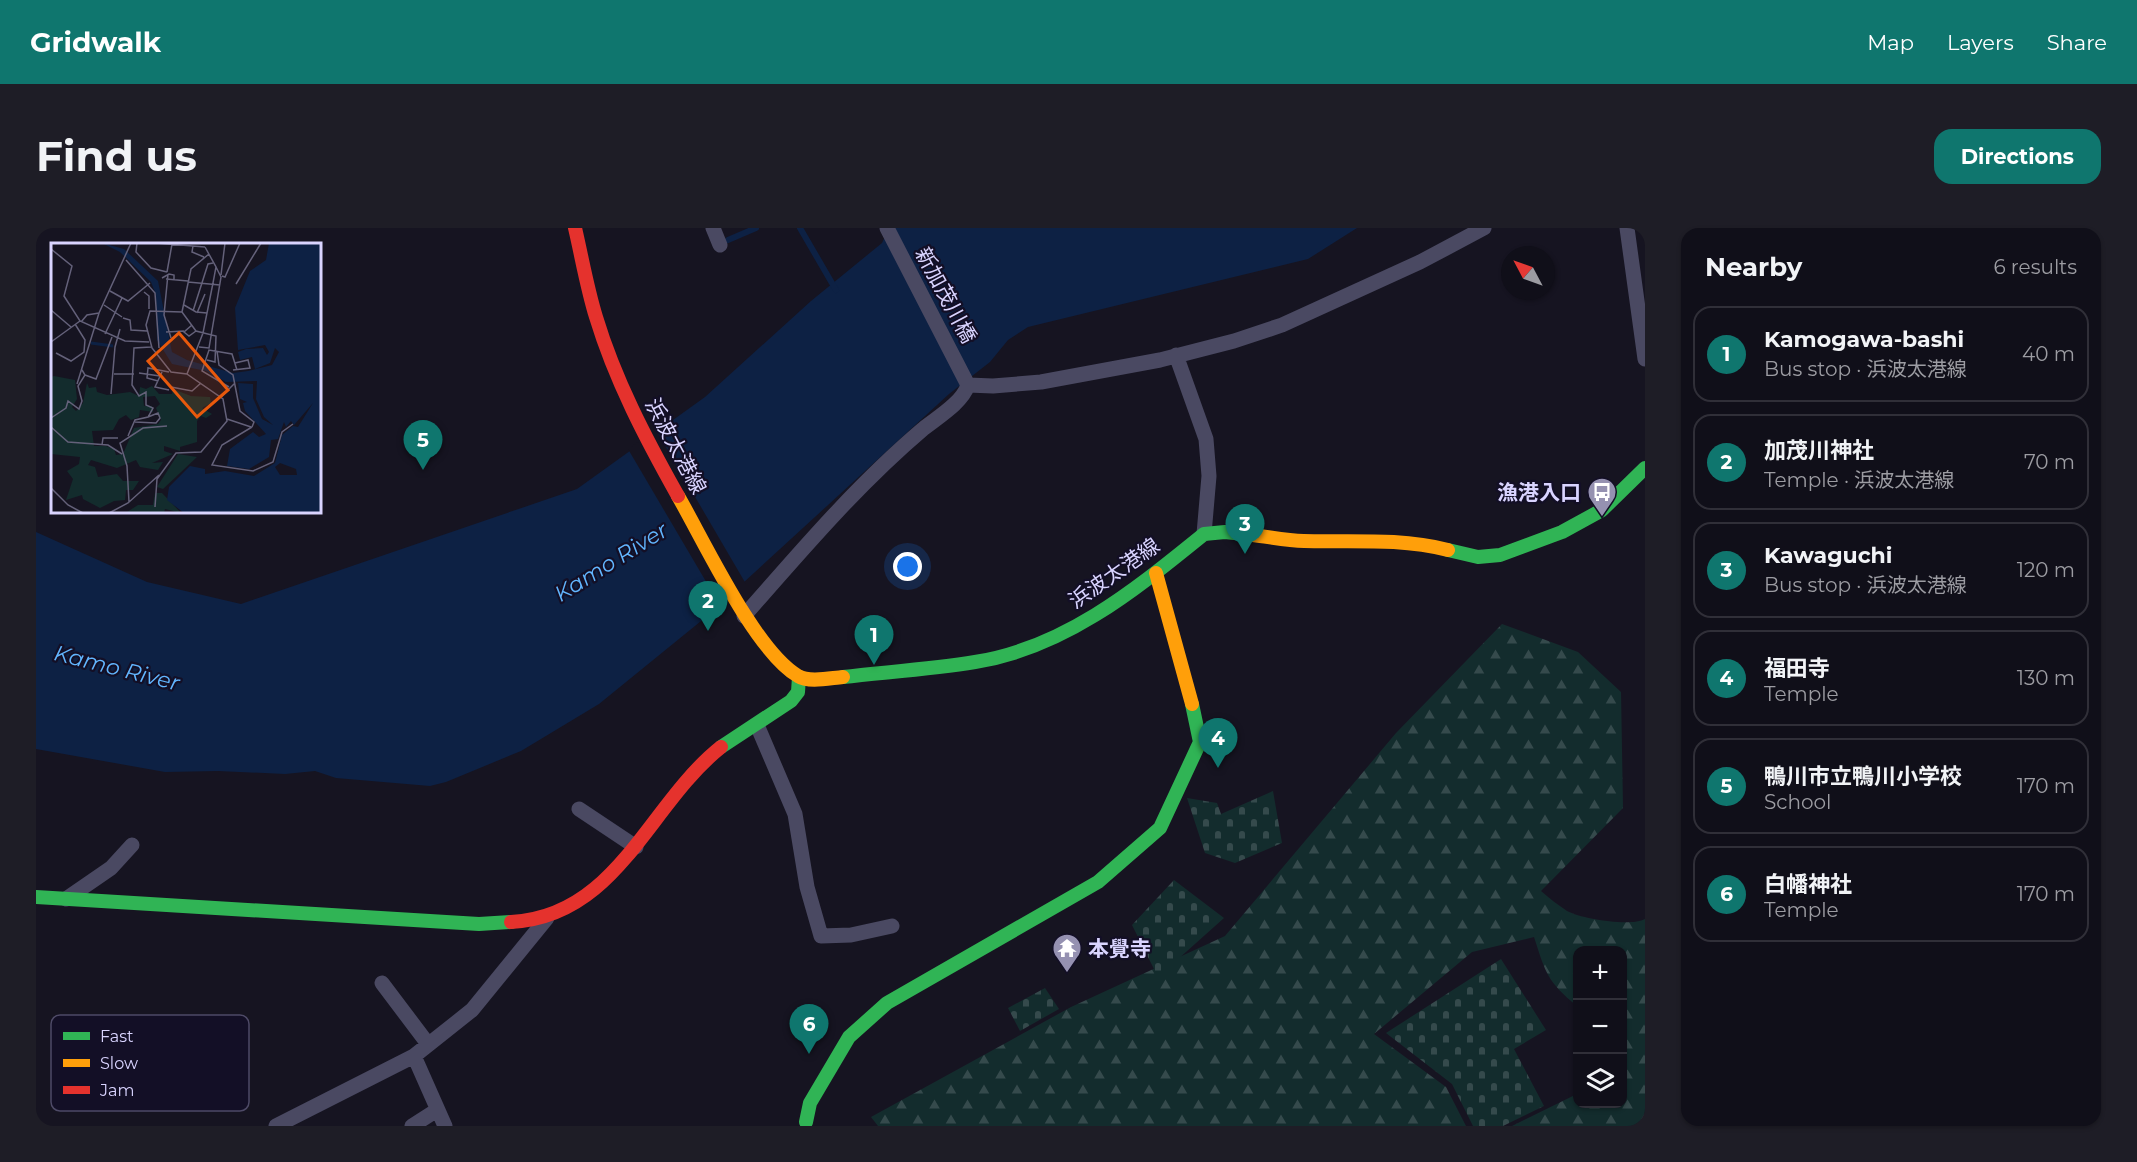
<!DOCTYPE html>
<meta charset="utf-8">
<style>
:root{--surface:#100f19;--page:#1e1d26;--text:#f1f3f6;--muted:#9c9ca2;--line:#302f38;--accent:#0f766e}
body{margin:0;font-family:Montserrat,"Noto Sans JP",sans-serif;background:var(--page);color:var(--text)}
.controls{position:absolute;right:18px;bottom:18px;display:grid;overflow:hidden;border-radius:12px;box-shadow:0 2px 4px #0004}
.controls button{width:54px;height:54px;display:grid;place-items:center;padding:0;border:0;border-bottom:2px solid var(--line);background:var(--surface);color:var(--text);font:30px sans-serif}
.compass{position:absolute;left:1465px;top:18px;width:54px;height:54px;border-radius:50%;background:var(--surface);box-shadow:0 2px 4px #0004;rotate:311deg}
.you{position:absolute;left:872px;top:339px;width:21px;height:21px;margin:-15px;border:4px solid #fff;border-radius:50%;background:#1a73e8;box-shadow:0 0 0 9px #1a73e833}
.badge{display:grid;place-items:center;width:39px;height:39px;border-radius:50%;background:var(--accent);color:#fff;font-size:20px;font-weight:700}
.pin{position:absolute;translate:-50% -50px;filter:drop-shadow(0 2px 3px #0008)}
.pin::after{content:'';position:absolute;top:32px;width:21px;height:18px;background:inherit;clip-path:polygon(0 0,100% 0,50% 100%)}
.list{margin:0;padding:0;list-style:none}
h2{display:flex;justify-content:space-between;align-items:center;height:78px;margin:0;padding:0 24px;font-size:26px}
h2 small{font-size:20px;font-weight:400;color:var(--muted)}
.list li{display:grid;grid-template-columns:39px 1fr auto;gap:18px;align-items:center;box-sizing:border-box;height:96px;margin:0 12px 12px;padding:0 12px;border:2px solid var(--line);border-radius:18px}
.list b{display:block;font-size:22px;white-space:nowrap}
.list p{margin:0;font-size:20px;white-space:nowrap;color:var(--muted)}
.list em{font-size:20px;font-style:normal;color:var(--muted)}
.icon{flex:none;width:33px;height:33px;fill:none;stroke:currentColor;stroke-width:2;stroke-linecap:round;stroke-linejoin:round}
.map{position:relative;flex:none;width:1609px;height:898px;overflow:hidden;border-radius:18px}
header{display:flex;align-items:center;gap:36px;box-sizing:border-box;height:84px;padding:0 30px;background:var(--accent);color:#fff}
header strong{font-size:28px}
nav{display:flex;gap:33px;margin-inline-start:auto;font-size:21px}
.intro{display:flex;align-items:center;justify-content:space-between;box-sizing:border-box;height:144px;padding:0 36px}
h1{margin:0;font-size:42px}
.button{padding:15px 27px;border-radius:18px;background:var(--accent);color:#fff;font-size:21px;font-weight:700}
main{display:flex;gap:36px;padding:0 36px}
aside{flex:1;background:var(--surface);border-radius:18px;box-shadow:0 2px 4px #0004}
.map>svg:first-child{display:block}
.forest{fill:url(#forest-firs)}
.cemetery{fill:url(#cemetery-stones)}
.water{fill:#0d2144}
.pier{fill:#161421}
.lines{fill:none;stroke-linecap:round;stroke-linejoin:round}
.stream{stroke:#0d2144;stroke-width:6}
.street{stroke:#4a4962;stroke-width:15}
.fast{stroke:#30b455;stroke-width:14}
.slow{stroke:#ff9f0a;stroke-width:14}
.jam{stroke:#e5322d;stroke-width:14}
.labels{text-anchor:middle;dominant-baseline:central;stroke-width:4.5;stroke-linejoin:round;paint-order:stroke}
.street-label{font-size:21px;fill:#d9d4ff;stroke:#130f26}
.poi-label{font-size:21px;font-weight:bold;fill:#d9d4ff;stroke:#130f26;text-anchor:end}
.water-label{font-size:22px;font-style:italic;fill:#62b6ff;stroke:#130f26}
.inset-river{fill:none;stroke:#0d2144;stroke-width:3}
.inset-road{fill:none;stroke:#64617a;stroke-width:1.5}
.view{fill:#e8590c;fill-opacity:0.15;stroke:#e8590c;stroke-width:3}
.inset-edge{fill:none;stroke:#d9d4ff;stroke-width:3}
.key{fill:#130f26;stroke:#4e4a67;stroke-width:1.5}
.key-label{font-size:16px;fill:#d9d4ff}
</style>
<header>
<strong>Gridwalk</strong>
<nav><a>Map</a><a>Layers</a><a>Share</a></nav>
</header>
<div class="intro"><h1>Find us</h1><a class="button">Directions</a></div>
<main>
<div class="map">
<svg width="1609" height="898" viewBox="0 0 1609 898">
<defs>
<pattern id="forest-firs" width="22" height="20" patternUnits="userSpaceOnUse" patternTransform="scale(1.5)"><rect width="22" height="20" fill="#132c2d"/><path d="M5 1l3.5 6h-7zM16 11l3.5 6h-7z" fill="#354a4c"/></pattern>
<pattern id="cemetery-stones" width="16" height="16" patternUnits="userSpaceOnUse" patternTransform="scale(1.5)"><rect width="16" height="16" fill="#132c2d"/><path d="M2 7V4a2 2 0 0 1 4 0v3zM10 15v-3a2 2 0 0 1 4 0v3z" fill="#354a4c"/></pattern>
</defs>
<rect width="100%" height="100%" fill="#161421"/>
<!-- forest -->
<path class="forest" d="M1466 396 1542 424 1585 464 1587 580 1505 663C1513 670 1522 677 1531 683 1546 691 1595 699 1609 691V898H1476L1541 866 1542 876H1586V722H1542L1541 778C1511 753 1510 746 1498 709L1436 724 1338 806 1410 859 1430 898H842L835 889 1035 779 1189 708 1360 505Z"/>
<!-- cemetery -->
<path class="cemetery" d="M1237 563 1246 615 1199 635 1169 625 1151 570 1181 575 1185 586Z
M1138 652 1188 690 1122 749 1096 697Z
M1465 731 1510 802 1478 821 1508 878 1467 898H1437L1416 856 1350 805Z
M1009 760 1023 781 984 803 972 780Z"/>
<!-- water -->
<path class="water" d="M853 0H1321L1272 31 992 99 972 112 954 134 913 166 670 389 563 476 485 523 410 554 394 558 300 550 279 543 249 546 182 543 129 544 0 521V304L111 354 205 376 541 261 669 169 775 73 846 15Z"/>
<!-- pier -->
<path class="pier" d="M620 202 710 356 685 379 592 221Z"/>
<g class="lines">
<!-- stream -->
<path class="stream" d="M764 0 800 62
M692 12 720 0"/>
<!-- street -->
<path class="street" d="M677 0 684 17
M851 0 932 157 957 158 1005 154 1124 132 1198 113 1246 97 1384 34 1448 0
M1591 0 1609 131
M1140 127 1170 211 1173 248 1168 306
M708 388C765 323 821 257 887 201 902 189 926 175 932 157
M721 497 759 586 771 659 785 708 815 707 856 698
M543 581 600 619
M30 671 75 640 96 617
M346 755 392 816
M378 828 409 898
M240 898 378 828 436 782 511 690
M376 898 401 882"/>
<!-- fast -->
<path class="fast" d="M1412 322 1442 329 1464 327 1526 304 1566 282 1609 240
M807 449C851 444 896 441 939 434 1029 420 1100 361 1168 306L1189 304 1217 307
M685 519 755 473 762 464 763 449
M0 669 443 696 475 694
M770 894 774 875 813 809 851 775 1062 654 1124 600 1164 514 1156 476"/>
<!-- slow -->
<path class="slow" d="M642 268C668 313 719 423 762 448 773 455 794 450 807 449
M1217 307C1234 309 1251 313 1268 313 1318 314 1364 310 1412 322
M1120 345 1156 476"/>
<!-- jam -->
<path class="jam" d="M539 0C546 30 551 60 560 89 579 152 610 211 642 268
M475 694C581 689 612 577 685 519"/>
</g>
<!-- icons -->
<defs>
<g id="bus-pin" transform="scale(1.5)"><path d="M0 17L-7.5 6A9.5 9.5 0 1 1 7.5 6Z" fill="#9591b1" stroke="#130f26"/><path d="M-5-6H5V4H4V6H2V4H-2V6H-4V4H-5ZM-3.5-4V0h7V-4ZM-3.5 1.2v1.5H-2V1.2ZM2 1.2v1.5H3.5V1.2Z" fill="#fff"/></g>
<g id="temple-pin" transform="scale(1.5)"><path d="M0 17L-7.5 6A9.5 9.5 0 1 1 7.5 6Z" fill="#9591b1" stroke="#130f26"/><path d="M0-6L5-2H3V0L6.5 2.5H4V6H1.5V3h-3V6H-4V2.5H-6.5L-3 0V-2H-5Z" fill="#fff"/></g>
</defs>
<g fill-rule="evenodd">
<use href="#bus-pin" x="1566" y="264"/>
<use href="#temple-pin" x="1031" y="720"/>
</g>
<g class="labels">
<!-- street labels -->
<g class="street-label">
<text transform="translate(910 67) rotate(62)">新加茂川橋</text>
<text transform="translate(640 218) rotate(62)">浜波太港線</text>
<text transform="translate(1078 345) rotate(-35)">浜波太港線</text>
</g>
<!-- poi labels -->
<g class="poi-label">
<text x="1545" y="264">漁港入口</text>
<text x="1052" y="720" text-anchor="start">本覺寺</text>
</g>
<!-- water labels -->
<g class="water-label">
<text transform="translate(575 334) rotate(-32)">Kamo River</text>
<text transform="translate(81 440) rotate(14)">Kamo River</text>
</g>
</g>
<!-- overview -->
<g transform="translate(15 15)">
<rect width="270" height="270" fill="#161421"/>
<path d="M3 133 24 137 26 156 21 164 25 168 32 160 36 140 38 145 45 144 46 149 56 152 79 149 88 153 89 144 95 146 101 143 108 151H121L122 146 140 153 159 154 160 160 151 165 161 171 155 175 150 173 146 178V199L129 204V208L113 203V208L122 211 101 220 112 219 107 227 89 224 85 217 66 225 40 217 37 222 44 224 47 234 66 231 72 238H88L82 247H75L74 257 63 258 49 265 32 256 31 252 15 257 22 236 16 228 28 221 29 214 0 211V134ZM104 153 109 161 105 165 110 177 107 181 83 185 72 211 65 212 63 206 55 203H43L41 188 62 187 68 176 75 172 80 177 88 174 89 167 102 169 101 163H93L92 154ZM127 211 146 214 112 246 106 244ZM104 250H111L130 270 114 266 113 270H61L76 269 87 262H102Z" fill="#132c2d" fill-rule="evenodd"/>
<path d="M51 0 73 6 107 38 121 109 136 117 182 130 197 128 221 122 228 109 224 105 219 120 204 126 201 114 189 117 187 109 195 106 212 105 216 112 218 109 214 102 187 107 184 65 199 28 215 17 218 0H270V270H133L116 257 118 244 139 223 154 226V231L174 228 203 233 224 220 231 192 242 183 247 184 262 160 243 182 240 178 235 184 233 179 227 196 220 197 218 214 198 226 176 223 179 206 202 189 208 194 215 191 194 168 192 160 196 159 189 156 187 140 202 141V155L211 176 222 182 213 174 205 156 206 138 175 139 155 128 121 121 106 97 105 52 100 39 69 9ZM229 220 245 226 246 232H229L224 224Z" fill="#0d2144" fill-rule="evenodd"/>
<path class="inset-river" d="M40 100 62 103"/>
<path class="inset-road" d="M86 0 85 9 100 25 116 29M105 0 154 4M142 3 141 9 153 14M0 6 21 23 13 53 29 78 74 98 98 99M75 17 104 50 108 105M116 29 121 1M117 31 113 72 120 95M170 32 174 0M171 33 174 34 189 0M111 35 118 31 123 32V37M115 36 137 38M137 39 169 42M185 41 210 0M59 48 77 58 99 40M93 49 98 53V66M53 62 71 74M133 62 145 69 156 70M0 67 20 84M142 68 157 21 162 20M131 69 140 26 158 11M146 70 154 51M72 75 79 77 80 87 96 88M30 79 36 72 48 70M141 82 133 89 138 93 145 88M115 89 133 88M54 91 71 55M0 99 29 78M148 104 158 105 170 34 165 24M166 108 168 122 182 132 189 168 203 179 201 184M5 110 20 118 33 109 34 97 24 81M182 127 199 125 197 117 184 120M111 129 104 144 118 147M88 130 109 133M63 131H83M136 131 120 129 101 105 95 82 99 68 131 69 145 88 165 93 164 119 156 117M34 132 45 136 61 94M107 138 96 135 97 125 118 129M26 141 48 70 80 0M120 144 141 148 150 140M178 144 151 128 158 107 181 111 186 127M60 151 64 104 69 86M170 154 184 140M0 175 15 165 17 158 28 166 31 158 27 143 34 132 31 127M176 176 200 184M84 179 105 180 109 175 107 170 97 174M0 184 17 199 57 202 71 211M201 184 171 202 161 222 202 228 222 219 231 189 242 181M77 193 84 177 97 174 102 165 95 162V149L88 153 81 142 83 105 100 104M51 202 52 195H67M0 245 17 262 32 270M78 259 76 223 69 200 92 185 116 183M104 264 106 236 125 210 150 209 176 178 172 156 136 131 152 90 162 40 165 24 154 4M58 270 77 260 108 232"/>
<path class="view" d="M128 90 177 147 146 174 97 118Z"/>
<rect width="270" height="270" class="inset-edge"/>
</g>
<!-- legend -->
<rect x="15" y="787" width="198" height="96" rx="9" class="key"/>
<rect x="27" y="804" width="27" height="8" fill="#30b455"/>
<rect x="27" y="831" width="27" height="8" fill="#ff9f0a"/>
<rect x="27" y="858" width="27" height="8" fill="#e5322d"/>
<g class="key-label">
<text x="64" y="814">Fast</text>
<text x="64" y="841">Slow</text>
<text x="64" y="868">Jam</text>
</g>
</svg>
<div class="controls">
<button>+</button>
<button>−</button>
<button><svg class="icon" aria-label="layers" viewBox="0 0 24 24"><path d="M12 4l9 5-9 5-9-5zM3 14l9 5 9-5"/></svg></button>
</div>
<svg class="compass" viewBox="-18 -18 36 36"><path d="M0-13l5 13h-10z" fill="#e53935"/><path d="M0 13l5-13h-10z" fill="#9c9ca2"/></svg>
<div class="you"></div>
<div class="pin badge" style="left:838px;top:437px">1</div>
<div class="pin badge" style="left:672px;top:403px">2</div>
<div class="pin badge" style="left:1209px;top:326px">3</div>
<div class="pin badge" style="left:1182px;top:540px">4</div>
<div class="pin badge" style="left:387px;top:242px">5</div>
<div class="pin badge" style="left:773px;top:826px">6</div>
</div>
<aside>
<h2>Nearby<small>6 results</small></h2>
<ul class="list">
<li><span class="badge">1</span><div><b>Kamogawa-bashi</b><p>Bus stop · 浜波太港線</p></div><em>40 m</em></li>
<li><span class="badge">2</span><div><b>加茂川神社</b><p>Temple · 浜波太港線</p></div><em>70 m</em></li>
<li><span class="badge">3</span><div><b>Kawaguchi</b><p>Bus stop · 浜波太港線</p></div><em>120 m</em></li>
<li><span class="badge">4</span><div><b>福田寺</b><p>Temple</p></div><em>130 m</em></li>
<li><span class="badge">5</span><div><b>鴨川市立鴨川小学校</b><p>School</p></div><em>170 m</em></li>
<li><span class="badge">6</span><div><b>白幡神社</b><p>Temple</p></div><em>170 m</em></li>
</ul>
</aside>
</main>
